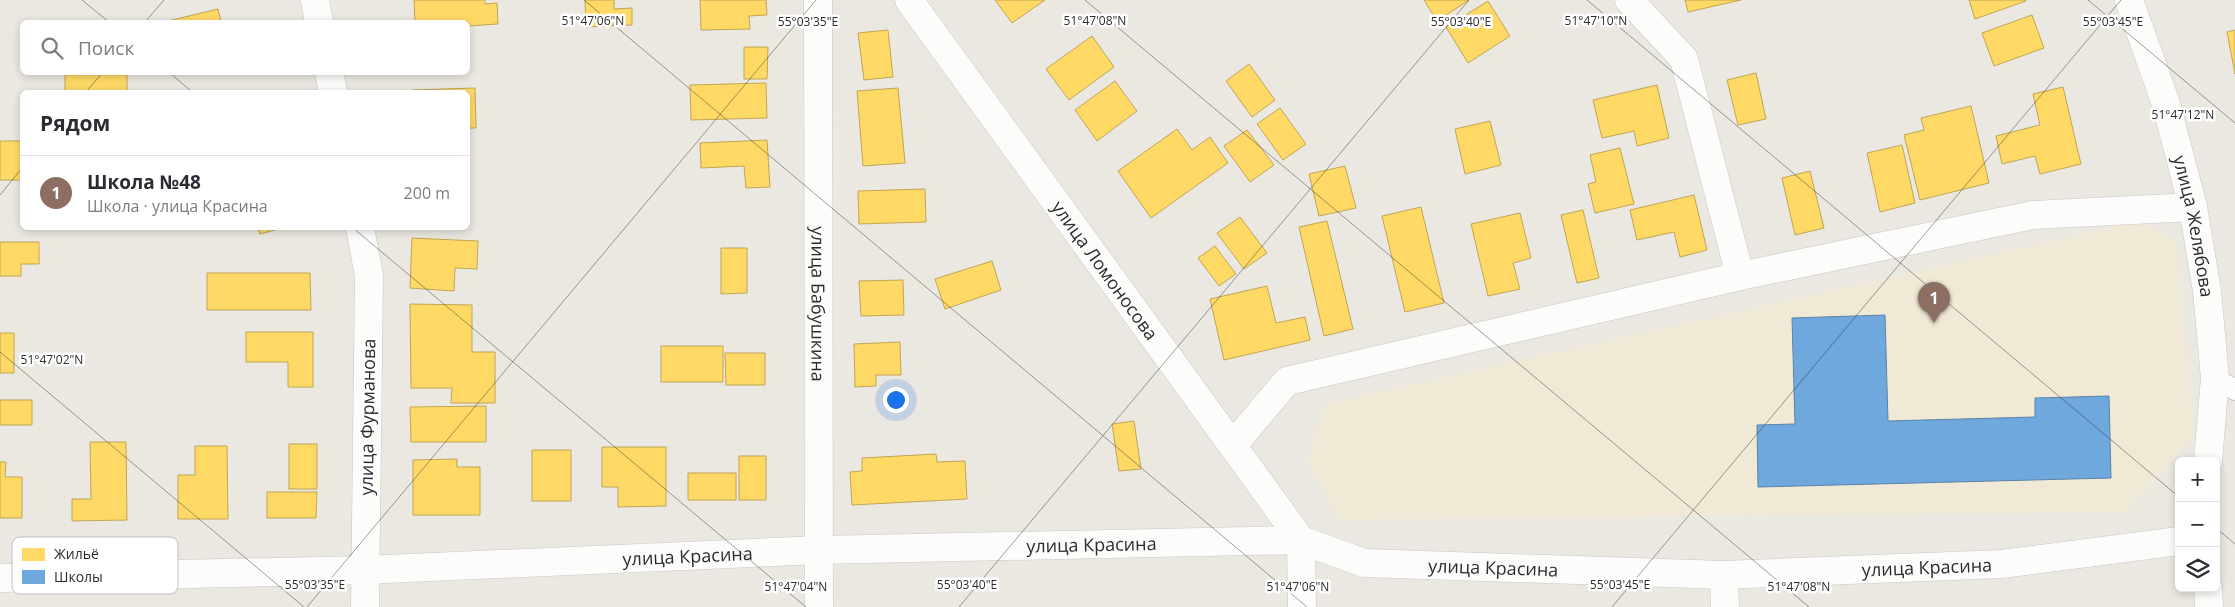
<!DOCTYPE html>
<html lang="ru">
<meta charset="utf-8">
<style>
:root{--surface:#fff;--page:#f7f7f7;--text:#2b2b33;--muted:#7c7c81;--line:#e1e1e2;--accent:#db2777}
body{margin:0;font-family:"Open Sans",sans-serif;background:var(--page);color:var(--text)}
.controls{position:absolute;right:15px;bottom:15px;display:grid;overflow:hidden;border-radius:8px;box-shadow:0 2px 8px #0003}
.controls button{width:45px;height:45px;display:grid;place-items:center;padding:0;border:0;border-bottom:1px solid var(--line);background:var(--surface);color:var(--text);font:25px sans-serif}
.you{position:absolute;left:895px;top:399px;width:18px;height:18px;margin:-12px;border:4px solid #fff;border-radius:50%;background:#1a73e8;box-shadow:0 0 0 8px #1a73e833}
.badge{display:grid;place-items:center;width:32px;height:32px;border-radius:50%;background:var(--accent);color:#fff;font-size:16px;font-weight:700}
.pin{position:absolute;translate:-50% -41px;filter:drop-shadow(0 1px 2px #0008)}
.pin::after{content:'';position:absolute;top:26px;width:18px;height:15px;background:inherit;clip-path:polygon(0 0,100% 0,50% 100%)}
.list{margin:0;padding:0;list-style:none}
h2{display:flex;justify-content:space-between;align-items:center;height:65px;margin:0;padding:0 20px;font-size:21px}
h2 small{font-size:16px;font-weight:400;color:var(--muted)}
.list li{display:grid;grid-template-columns:32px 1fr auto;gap:15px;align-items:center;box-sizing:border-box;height:75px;padding:0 20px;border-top:1px solid var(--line)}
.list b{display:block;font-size:19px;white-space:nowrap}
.list p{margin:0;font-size:16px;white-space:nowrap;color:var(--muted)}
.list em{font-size:16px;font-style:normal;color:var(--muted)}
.icon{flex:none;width:28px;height:28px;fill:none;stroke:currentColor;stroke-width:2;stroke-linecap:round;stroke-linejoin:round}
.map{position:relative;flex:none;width:2235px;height:607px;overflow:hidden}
.search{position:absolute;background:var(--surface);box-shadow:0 2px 8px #0003;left:20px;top:20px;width:450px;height:55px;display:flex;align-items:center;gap:12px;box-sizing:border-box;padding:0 18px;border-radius:8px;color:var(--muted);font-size:19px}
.panel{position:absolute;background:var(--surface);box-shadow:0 2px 8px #0003;left:20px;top:90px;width:450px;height:140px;border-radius:8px}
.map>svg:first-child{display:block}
.education{fill:#efe9d5}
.homes{fill:#ffd966;stroke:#c0a555}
.schools{fill:#6fa8dc;stroke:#5b83a7}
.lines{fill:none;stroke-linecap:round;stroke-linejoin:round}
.lane-casing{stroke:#c8c7c7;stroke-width:22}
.street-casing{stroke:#c8c7c7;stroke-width:29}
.lane{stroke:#fcfcfa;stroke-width:20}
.street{stroke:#fcfcfa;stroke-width:28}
.ticks{fill:none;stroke:#2c2c2c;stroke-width:1;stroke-opacity:0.45}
.labels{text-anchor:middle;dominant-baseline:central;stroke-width:5;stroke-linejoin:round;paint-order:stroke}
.street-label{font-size:18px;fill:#2c2c2c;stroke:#fff}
.key{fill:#fff;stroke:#c0c0c0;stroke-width:1}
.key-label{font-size:14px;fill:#2c2c2c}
.ticks-label{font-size:12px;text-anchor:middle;fill:#2c2c2c;stroke:#fff;stroke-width:5;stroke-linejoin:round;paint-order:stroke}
</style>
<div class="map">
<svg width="2235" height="607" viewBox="0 0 2235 607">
<rect width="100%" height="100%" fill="#ebe8e1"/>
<!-- education -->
<path class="education" d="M2141 221 2177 243 2194 437 2125 512 1341 520 1307 462 1326 404Z"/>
<!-- homes -->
<path class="homes" d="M414 0H485V4L497 3 498 24 468 26V22H415Z
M585 0H614V9L632 8V25L586 27Z
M700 0H766L767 15 749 16 750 29 701 30Z
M995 0H1045L1012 23Z
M1424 0H1469L1437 21Z
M1685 0H1741L1688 12Z
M1969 0H2025L2026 1 1975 19Z
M1488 1 1510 36 1468 63 1446 27Z
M218 9 221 22H168V21Z
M2032 15 2044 48 1994 66 1982 33Z
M888 30 893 77 864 80 858 33Z
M2235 30V74L2227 32Z
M1092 36 1114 67 1069 100 1046 69Z
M744 47H768L767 79H744Z
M1249 64 1275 100 1252 117 1226 81Z
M65 72H127V92H65Z
M1756 73 1766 119 1738 125 1727 80Z
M1115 81 1137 111 1097 141 1075 110Z
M766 83 767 118 691 120 690 85Z
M1657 85 1669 138 1637 146 1634 131 1602 138 1593 100Z
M2063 87 2081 164 2040 174 2035 156 2002 164 1996 136 2040 125 2033 94Z
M475 88 476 128H468V92H412V90Z
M898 88 905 163 863 166 857 91Z
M1971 106 1989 183 1920 200 1904 135 1924 130 1921 118Z
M1280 108 1306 144 1283 160 1257 124Z
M1490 121 1501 165 1465 174 1455 129Z
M1177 129 1192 150 1210 137 1228 163 1151 218 1118 171Z
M1247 130 1274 165 1250 182 1224 146Z
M767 140 770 187 746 188 744 166 701 168 700 143Z
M0 141H22V180H0Z
M1902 145 1915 203 1880 212 1867 153Z
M1620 148 1634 204 1595 213 1588 184 1596 182 1590 155Z
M1345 166 1356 208 1319 216 1309 174Z
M1810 171 1824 228 1795 235 1782 178Z
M925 189 926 222 859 224 858 191Z
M1694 195 1707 250 1680 257 1674 232 1637 240 1630 210Z
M1421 207 1444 303 1405 312 1382 216Z
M1583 210 1599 278 1577 283 1561 215Z
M1520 213 1531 258 1513 263 1520 289 1488 296 1471 224Z
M1240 217 1267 253 1244 269 1217 233Z
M1327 221 1353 329 1324 336 1299 227Z
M258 228H282L260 234Z
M412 238 478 241 477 269 455 268 454 291 410 288Z
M0 242H39V264H21V276H0Z
M1215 246 1236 274 1219 286 1198 258Z
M721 248H747V293L721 294Z
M992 261 1001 290 945 309 935 279Z
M207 273H310L311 310H207Z
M903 280 904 315 861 316 859 281Z
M1267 286 1276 323 1305 317 1310 340 1224 360 1210 299Z
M410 304 472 305V352H495V403H451L452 388H411Z
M246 332H313V387H288V362H246Z
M0 333H14V373H0Z
M900 342 901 375H876V386L855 387 854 344Z
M661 346H723V382H661Z
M725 353H765V385H726Z
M0 400H32V425H0Z
M486 406V442H411L410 407Z
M1134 421 1141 469 1119 471 1112 424Z
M90 442H126L127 520 72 521V499H91Z
M289 444H317V489H289Z
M195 446H227L228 519H178V475H195Z
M602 447H666V506L618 507V487H602Z
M532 450H571V501H532Z
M936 454 937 462 965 461 967 499 852 505 850 472 862 471V458Z
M739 456H766V500H739Z
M457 459V467H480V515H413V460Z
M0 462H6L5 477H22V518H0Z
M688 473H736V500H688Z
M267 492H317L316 518H267Z"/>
<!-- schools -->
<path class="schools" d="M1885 315 1888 421 2035 417V398L2109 396 2111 478 1758 487 1757 425 1795 424 1792 318Z"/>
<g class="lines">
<!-- lane casing -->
<g class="lane-casing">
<path id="lane" d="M2215 378 2235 390"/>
</g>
<!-- street casing -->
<g class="street-casing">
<g id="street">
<path d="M315 0 319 22"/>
<path id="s1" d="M818 0 819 607"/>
<path id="s2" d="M909 0 1301 540 1302 607"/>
<path d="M1629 0 1684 59 1740 276"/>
<path id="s3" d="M2129 0 2166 104 2193 207 2207 291 2215 378 2208 461"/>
<path d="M329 72 333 92"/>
<path d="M360 228 369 276 365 607"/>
<path d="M1233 445 1287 381 1740 276 2033 215 2193 207"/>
<path d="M1724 575 1725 607"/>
<path id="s4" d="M0 578 364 570 819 550 1301 540 1364 563 1724 575 2002 564 2179 541"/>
<path d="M2208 588 2209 607"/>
</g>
</g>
<!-- lane -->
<use href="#lane" class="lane"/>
<!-- street -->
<use href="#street" class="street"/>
</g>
<!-- ticks -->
<path class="ticks" d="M82 0 109 22M584 0 1307 607M1085 0 1809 607M1587 0 2179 497M2088 0 2235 123M145 22 164 0M169 72 192 92M86 92 103 72M0 195 22 168M353 228 806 607M0 352 304 607M2216 528 2235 544M307 607 816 0M959 607 1469 0M1612 607 2121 0"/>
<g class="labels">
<!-- street labels -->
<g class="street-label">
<text stroke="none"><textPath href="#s3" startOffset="236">улица Желябова</textPath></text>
<text stroke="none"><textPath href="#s2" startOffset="334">улица Ломоносова</textPath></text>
<text stroke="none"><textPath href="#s1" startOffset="304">улица Бабушкина</textPath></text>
<text transform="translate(367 417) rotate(-89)">улица Фурманова</text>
<text stroke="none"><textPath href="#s4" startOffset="1092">улица Красина</textPath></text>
<text stroke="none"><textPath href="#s4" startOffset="688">улица Красина</textPath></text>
<text stroke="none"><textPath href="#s4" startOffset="1498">улица Красина</textPath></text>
<text stroke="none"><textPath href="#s4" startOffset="1932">улица Красина</textPath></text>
</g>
</g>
<!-- legend -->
<rect x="12" y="537" width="166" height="57" rx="8" class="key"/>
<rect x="22" y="548" width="23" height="13" fill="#ffd966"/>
<rect x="22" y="570" width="23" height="14" fill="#6fa8dc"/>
<g class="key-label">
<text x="54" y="559">Жильё</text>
<text x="54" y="582">Школы</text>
</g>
<g class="ticks-label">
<text x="593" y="25">51°47'06"N</text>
<text x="1095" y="25">51°47'08"N</text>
<text x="1596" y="25">51°47'10"N</text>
<text x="808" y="26">55°03'35"E</text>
<text x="1461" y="26">55°03'40"E</text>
<text x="2113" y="26">55°03'45"E</text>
<text x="2183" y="119">51°47'12"N</text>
<text x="52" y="364">51°47'02"N</text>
<text x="315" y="589">55°03'35"E</text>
<text x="967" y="589">55°03'40"E</text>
<text x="1620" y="589">55°03'45"E</text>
<text x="796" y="591">51°47'04"N</text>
<text x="1298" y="591">51°47'06"N</text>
<text x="1799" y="591">51°47'08"N</text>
</g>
</svg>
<div class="controls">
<button>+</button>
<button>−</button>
<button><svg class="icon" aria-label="layers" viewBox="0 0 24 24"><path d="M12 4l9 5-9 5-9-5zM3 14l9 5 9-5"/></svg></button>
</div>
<div class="you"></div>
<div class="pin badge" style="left:1934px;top:323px;background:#8d6e63">1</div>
<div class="search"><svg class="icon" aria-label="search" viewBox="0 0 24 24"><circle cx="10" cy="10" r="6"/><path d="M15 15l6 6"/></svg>Поиск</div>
<section class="panel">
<h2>Рядом<small></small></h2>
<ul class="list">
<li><span class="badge" style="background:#8d6e63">1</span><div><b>Школа №48</b><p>Школа · улица Красина</p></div><em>200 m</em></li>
</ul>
</section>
</div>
